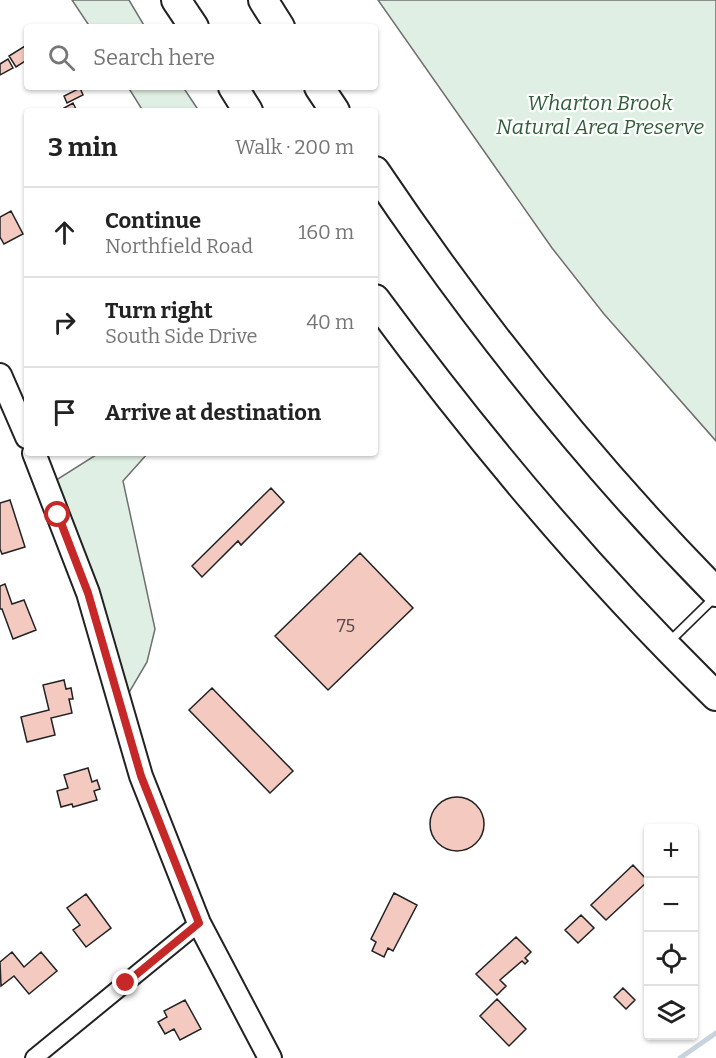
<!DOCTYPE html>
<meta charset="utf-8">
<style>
:root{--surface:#fff;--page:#f6f6f6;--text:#222;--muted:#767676;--line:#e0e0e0}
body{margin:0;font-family:Bitter,serif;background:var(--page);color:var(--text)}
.controls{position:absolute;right:18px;bottom:18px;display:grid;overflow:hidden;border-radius:6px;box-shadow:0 2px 4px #0004}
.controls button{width:54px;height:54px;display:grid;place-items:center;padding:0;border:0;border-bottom:2px solid var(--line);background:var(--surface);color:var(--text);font:30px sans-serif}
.stop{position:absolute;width:18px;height:18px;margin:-14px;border:4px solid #c62828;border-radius:50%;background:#fff}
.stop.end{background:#c62828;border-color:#fff;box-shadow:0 2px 6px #0008}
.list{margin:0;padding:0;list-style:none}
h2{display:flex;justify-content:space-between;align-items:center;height:78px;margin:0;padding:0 24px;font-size:26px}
h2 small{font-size:20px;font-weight:400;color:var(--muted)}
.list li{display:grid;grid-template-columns:39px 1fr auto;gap:18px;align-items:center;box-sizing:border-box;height:90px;padding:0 24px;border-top:2px solid var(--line)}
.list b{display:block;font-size:22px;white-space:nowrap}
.list p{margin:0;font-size:20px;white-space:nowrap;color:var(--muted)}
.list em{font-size:20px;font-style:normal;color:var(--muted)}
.icon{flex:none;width:33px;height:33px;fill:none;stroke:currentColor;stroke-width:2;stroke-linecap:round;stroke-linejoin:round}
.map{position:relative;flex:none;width:716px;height:1058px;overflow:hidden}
.search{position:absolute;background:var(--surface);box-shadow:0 2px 4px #0004;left:24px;top:24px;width:354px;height:66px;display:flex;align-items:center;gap:15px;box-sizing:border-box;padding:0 21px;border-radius:6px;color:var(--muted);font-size:22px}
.panel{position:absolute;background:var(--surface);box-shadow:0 2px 4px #0004;left:24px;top:108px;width:354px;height:348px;border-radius:6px}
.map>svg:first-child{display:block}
.green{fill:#e0efe3;stroke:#6f6f6f;stroke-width:1.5}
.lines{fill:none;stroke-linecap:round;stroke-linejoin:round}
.stream{stroke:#c7d3dd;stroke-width:5}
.building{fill:#f3c9c0;stroke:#222;stroke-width:1.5}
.lane-casing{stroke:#222;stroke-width:11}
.street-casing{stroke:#222;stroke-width:20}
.secondary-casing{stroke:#222;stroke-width:26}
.highway-casing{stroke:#222;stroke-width:32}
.lane{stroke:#fff;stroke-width:8}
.street{stroke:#fff;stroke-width:16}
.secondary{stroke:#fff;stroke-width:22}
.highway{stroke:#fff;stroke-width:28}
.route{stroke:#c62828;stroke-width:8}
.labels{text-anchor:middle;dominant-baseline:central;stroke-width:4.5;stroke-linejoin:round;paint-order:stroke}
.number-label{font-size:18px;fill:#564c4a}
.park-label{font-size:21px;font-style:italic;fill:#2f5e38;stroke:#fff}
</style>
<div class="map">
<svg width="716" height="1058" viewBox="0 0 716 1058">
<rect width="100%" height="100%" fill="#fff"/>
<!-- green -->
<path class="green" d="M72 0H129L145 27H90Z
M378 0H716V441L604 314 552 248Z
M128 87H183L199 111H143Z
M99 453H148L123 481 155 629 147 662 127 696 53 482Z"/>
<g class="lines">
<!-- stream -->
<path class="stream" d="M680 1058 716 1033"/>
</g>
<!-- building -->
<path class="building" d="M25 46 27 60 16 67 9 56Z
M8 59 13 68 0 75V64Z
M80 88 83 95 67 103 64 96Z
M73 103 77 111H66L64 108Z
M11 211 23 234 4 244 0 237V217Z
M271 488 284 502 241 545 238 541 202 577 192 566Z
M10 500 25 547 2 554 0 549V503Z
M360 553 413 608 328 690 275 636Z
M5 584 12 604 24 600 36 630 13 639 2 609H0V586Z
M64 680 66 689 71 688 73 699H69L72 713 51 718 55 735 27 742 21 717 49 710 43 685Z
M212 688 293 771 270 793 189 710Z
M88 768 92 782 97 780 100 789 94 791 97 800 73 807 72 804 61 807 57 791 68 788 64 775Z
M430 824a27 27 0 1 1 54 0a27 27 0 1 1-54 0Z
M633 865 648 881 606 920 591 905Z
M394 893 417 905 393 951 388 948 384 957 372 951 376 942 371 939Z
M86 894 111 928 86 947 73 930 80 925 67 908Z
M581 915 594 928 578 943 565 930Z
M516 937 531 952 525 958 528 961 525 964 522 961 500 980 506 986 497 995 476 974Z
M12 952 24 967 41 952 57 971 29 994 14 976 1 986 0 962Z
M623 988 635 1000 626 1009 614 997Z
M497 999 526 1029 509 1046 480 1016Z
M185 1000 201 1029 180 1040 174 1029 165 1034 158 1022 167 1017 164 1011Z"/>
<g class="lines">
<!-- lane casing -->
<g class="lane-casing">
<path id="lane" d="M669 642 716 596"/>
</g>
<!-- street casing -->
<g class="street-casing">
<path id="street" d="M34 1058 199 923"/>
</g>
<!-- secondary casing -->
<g class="secondary-casing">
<path id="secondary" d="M0 375 27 437
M34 453 88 593 141 776 199 923 270 1058"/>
</g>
<!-- highway casing -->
<g class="highway-casing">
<path id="highway" d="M176 0 194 27
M263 0 280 27
M233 87 248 111
M319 87 335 111
M375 171C476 321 590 464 716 592
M375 299C479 440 591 574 716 696"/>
</g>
<!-- lane -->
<use href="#lane" class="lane"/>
<!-- street -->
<use href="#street" class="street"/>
<!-- secondary -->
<use href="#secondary" class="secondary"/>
<!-- highway -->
<use href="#highway" class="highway"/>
</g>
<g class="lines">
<!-- route -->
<path class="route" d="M58 515 88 593 141 776 199 923 126 983"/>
</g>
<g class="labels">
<!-- number labels -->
<g class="number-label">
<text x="346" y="626">75</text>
</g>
<!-- park labels -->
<g class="park-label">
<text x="600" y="103">Wharton Brook<tspan x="600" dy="24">Natural Area Preserve</tspan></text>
</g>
</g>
</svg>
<div class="controls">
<button>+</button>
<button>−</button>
<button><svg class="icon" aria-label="locate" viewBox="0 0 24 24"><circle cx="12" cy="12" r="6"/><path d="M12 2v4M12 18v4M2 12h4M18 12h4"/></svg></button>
<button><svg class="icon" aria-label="layers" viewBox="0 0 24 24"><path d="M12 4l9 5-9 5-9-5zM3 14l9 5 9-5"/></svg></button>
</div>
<div class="stop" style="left:58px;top:515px"></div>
<div class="stop end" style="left:126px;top:983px"></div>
<div class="search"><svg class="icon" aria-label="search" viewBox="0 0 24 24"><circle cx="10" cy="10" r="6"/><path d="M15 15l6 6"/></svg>Search here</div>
<section class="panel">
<h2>3 min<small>Walk · 200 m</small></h2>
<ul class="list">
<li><svg class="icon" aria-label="ahead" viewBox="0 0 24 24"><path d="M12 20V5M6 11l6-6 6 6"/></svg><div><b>Continue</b><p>Northfield Road</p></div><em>160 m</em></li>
<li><svg class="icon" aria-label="right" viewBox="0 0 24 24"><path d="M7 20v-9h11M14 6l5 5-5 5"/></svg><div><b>Turn right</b><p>South Side Drive</p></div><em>40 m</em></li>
<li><svg class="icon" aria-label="arrive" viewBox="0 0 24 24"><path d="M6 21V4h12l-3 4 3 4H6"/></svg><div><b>Arrive at destination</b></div></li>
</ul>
</section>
</div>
